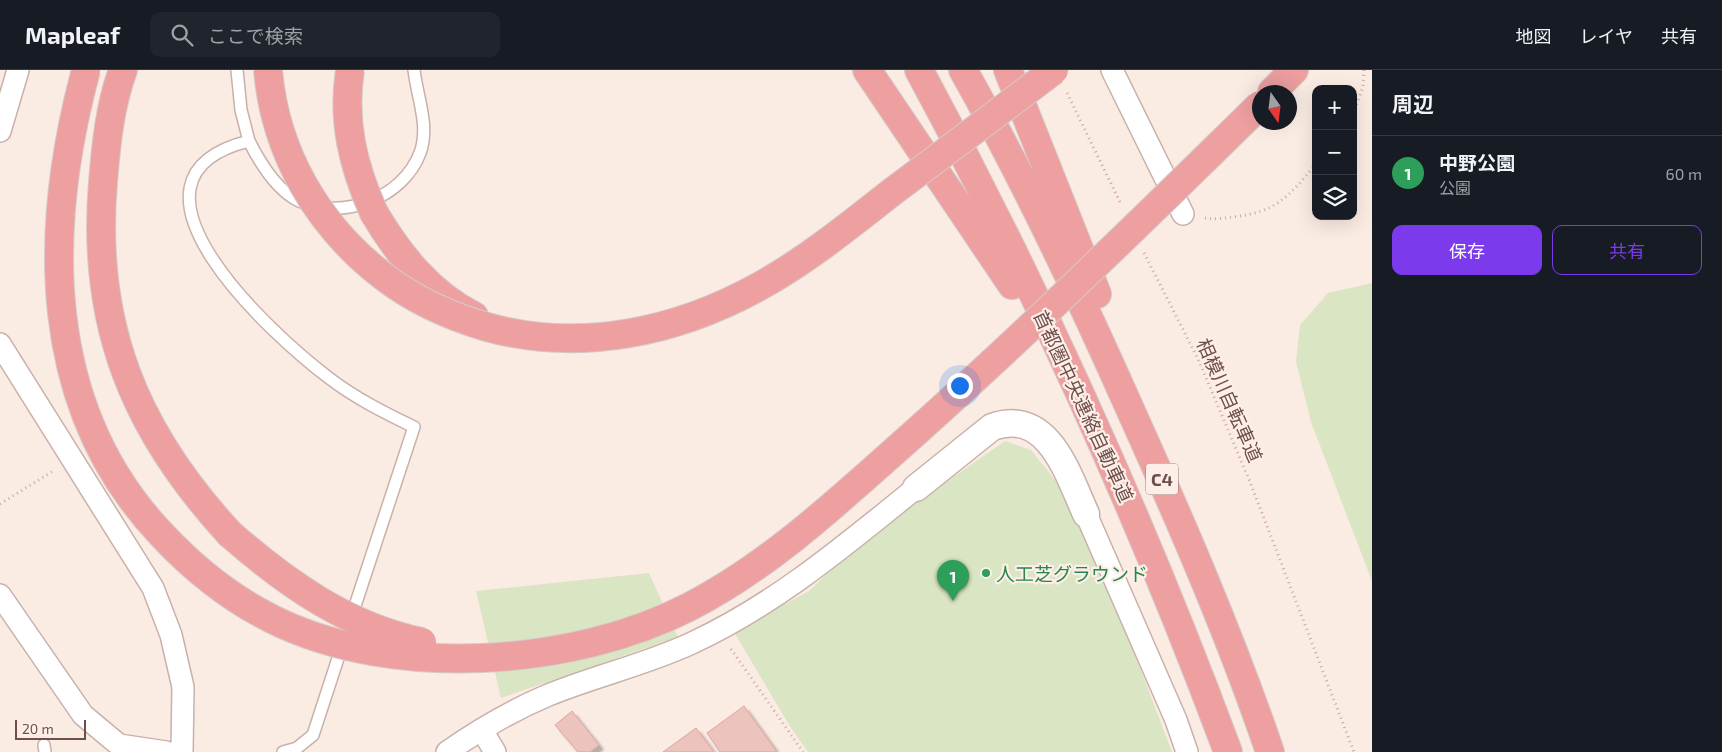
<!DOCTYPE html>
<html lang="ja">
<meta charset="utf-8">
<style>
:root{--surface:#171b24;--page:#20242c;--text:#f1f3f6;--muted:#9ea1a6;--line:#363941;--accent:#7c3aed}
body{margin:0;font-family:"Exo 2","Noto Sans JP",sans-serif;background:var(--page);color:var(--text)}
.controls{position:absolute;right:15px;top:15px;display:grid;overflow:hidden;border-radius:10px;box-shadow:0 5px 20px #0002}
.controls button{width:45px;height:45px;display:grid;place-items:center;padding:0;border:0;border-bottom:1px solid var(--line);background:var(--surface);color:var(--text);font:25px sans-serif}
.compass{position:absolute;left:1252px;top:15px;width:45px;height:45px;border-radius:50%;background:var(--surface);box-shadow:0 5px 20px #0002;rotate:166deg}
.scale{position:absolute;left:15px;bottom:12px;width:71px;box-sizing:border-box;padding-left:5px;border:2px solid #6f4f4c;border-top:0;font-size:14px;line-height:18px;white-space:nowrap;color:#6f4f4c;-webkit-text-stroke:4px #fdefe8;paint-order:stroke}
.you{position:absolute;left:959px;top:315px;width:18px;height:18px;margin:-12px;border:4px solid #fff;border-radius:50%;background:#1a73e8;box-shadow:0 0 0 8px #1a73e833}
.badge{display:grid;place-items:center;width:32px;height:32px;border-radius:50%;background:var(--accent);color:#fff;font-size:16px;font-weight:700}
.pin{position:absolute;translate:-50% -41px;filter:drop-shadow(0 1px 2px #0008)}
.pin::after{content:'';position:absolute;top:26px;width:18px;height:15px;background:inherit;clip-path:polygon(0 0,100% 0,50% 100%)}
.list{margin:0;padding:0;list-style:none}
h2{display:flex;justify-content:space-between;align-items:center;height:65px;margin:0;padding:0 20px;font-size:21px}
h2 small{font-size:16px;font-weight:400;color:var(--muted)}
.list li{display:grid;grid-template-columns:32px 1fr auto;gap:15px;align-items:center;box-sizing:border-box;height:75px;padding:0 20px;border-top:1px solid var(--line)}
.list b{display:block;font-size:19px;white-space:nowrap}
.list p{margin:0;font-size:16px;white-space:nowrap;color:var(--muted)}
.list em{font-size:16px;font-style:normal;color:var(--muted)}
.actions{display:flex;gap:10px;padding:15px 20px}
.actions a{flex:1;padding:11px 0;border:1px solid var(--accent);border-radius:10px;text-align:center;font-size:18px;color:var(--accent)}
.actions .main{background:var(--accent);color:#fff}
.icon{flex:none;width:28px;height:28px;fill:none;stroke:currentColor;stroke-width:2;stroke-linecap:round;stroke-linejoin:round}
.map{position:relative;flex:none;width:1372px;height:682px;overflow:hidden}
header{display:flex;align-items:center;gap:30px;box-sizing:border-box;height:70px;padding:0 25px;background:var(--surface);border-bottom:1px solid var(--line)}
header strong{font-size:24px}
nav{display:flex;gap:28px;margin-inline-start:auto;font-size:18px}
.search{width:350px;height:45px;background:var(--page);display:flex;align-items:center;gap:12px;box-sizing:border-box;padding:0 18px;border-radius:10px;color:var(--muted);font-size:19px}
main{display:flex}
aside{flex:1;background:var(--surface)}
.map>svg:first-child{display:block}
.green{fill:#dae5c3}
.building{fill:#ecc3bd;stroke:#dda69f;filter:url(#shadow)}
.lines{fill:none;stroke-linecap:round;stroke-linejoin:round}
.service-casing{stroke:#c9b1ab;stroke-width:14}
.minor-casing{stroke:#c9b1ab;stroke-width:24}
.tertiary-casing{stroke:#c9b1ab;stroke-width:29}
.motorway-casing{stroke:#d4cac9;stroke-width:30}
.path{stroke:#d1a6a1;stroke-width:3;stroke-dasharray:1 4;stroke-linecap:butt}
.service{stroke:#fff;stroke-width:11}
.minor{stroke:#fff;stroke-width:21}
.tertiary{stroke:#fff;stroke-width:26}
.motorway{stroke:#ee9fa0;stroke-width:28}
.motorway-bridge-casing{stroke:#d4cac9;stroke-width:30;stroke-linecap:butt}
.motorway-bridge{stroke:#ee9fa0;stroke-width:28}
.leisure-dot{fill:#2e9e5b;stroke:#fdefe8;stroke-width:2}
.labels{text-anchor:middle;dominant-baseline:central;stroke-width:4.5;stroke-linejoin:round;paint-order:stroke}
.shield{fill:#fdefe8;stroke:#9a7f7b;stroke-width:1}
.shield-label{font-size:18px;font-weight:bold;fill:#6f4f4c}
.street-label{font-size:19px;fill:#6f4f4c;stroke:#fdefe8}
.leisure-label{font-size:19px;fill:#27864d;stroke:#fdefe8;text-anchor:start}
</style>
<header>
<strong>Mapleaf</strong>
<div class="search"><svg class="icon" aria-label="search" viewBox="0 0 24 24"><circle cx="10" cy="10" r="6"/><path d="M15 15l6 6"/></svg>ここで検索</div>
<nav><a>地図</a><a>レイヤ</a><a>共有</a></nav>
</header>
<main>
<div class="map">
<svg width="1372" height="682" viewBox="0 0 1372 682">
<defs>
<filter id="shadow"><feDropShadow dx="4.5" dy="4.5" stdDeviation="1" flood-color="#0004"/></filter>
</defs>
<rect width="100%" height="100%" fill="#faebe3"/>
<!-- green -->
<path class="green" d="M1372 213V511L1311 352 1296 292 1300 255 1328 223Z
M1005 371 1031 380 1064 421 1118 540 1172 682H808L791 658 734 562 809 521 859 473Z
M649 503 678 567 501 628 476 521Z"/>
<!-- building -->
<path class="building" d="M744 636 777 682H720L707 663Z
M572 641 599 675 590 682H578L555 655Z
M696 658 714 682H663Z"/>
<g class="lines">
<!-- service casing -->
<g class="service-casing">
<path id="service" d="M237 0 241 40 249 71
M351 548 414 357C385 343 355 328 329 308 272 265 99 108 249 71 260 93 276 120 299 131 343 151 403 128 420 83 430 56 417 27 414 0
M44 675 45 682
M283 682 297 678 313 665 343 573"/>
</g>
<!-- minor casing -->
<g class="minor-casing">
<path id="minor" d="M1112 0 1183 144
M0 61 18 0
M0 274 153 518 171 565 183 617 182 682
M1086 444 1176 650 1187 682
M0 525 83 645 119 675 166 682
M482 660 495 682
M447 682C477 661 511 641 546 626 594 606 645 595 692 573 776 534 844 476 916 418"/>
</g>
<!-- tertiary casing -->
<g class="tertiary-casing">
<path id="tertiary" d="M916 418 992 357C1049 337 1068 405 1086 444"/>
</g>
<!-- motorway casing -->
<g class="motorway-casing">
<path id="motorway" d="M123 0C110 35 106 75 103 112 91 254 134 360 230 464
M867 0 1012 215
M919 0C1038 220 1141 448 1228 682
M963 0C1025 110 1079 224 1130 339 1181 452 1230 565 1270 682
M1008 0 1097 224
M1272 22 1294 0
M374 143C399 185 429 223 474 246"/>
</g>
<!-- path -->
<path class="path" d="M1067 23 1121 134
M1353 44 1363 17 1364 0
M1205 148C1214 150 1224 148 1233 147 1277 142 1288 127 1316 94
M1144 183 1199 291 1250 412 1354 682
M0 434 53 401
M731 579 803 682"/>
<!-- service -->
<use href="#service" class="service"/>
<!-- minor -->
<use href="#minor" class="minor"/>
<!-- tertiary -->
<use href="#tertiary" class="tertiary"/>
<!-- motorway -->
<use href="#motorway" class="motorway"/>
<!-- motorway-bridge casing -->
<g class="motorway-bridge-casing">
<path id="motorway-bridge" d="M86 0C43 160 40 338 163 466 195 500 230 528 272 549 392 609 572 597 689 537 771 495 839 430 907 370 1028 262 1144 149 1260 35
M268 0C275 83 318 156 383 206 414 230 449 246 487 257 580 283 677 262 760 216 807 190 850 155 892 122 946 82 1000 41 1054 0
M350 0C342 51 353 96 374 143
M230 464C286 513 348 557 422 572"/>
</g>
<!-- motorway-bridge -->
<use href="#motorway-bridge" class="motorway-bridge"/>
</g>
<!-- markers -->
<circle class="leisure-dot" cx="986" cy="503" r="5"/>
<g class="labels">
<!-- shield labels -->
<rect class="shield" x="1146" y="393.5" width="32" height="31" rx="4"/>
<g class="shield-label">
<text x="1162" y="409">C4</text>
</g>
<!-- street labels -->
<g class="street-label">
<text transform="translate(1230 330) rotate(66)">相模川自転車道</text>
<text transform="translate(1084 336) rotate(65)">首都圏中央連絡自動車道</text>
</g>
<!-- leisure labels -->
<g class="leisure-label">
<text x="996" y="503">人工芝グラウンド</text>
</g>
</g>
</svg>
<div class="controls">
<button>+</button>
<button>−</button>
<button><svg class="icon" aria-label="layers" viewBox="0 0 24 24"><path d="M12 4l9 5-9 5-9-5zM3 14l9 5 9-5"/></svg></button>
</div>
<svg class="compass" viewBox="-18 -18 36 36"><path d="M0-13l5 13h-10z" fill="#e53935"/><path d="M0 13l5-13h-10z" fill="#9ea1a6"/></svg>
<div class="scale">20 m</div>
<div class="you"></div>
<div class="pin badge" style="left:953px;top:531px;background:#2e9e5b">1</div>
</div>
<aside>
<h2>周辺<small></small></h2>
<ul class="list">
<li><span class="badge" style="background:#2e9e5b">1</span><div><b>中野公園</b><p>公園</p></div><em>60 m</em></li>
</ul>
<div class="actions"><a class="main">保存</a><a>共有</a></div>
</aside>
</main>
